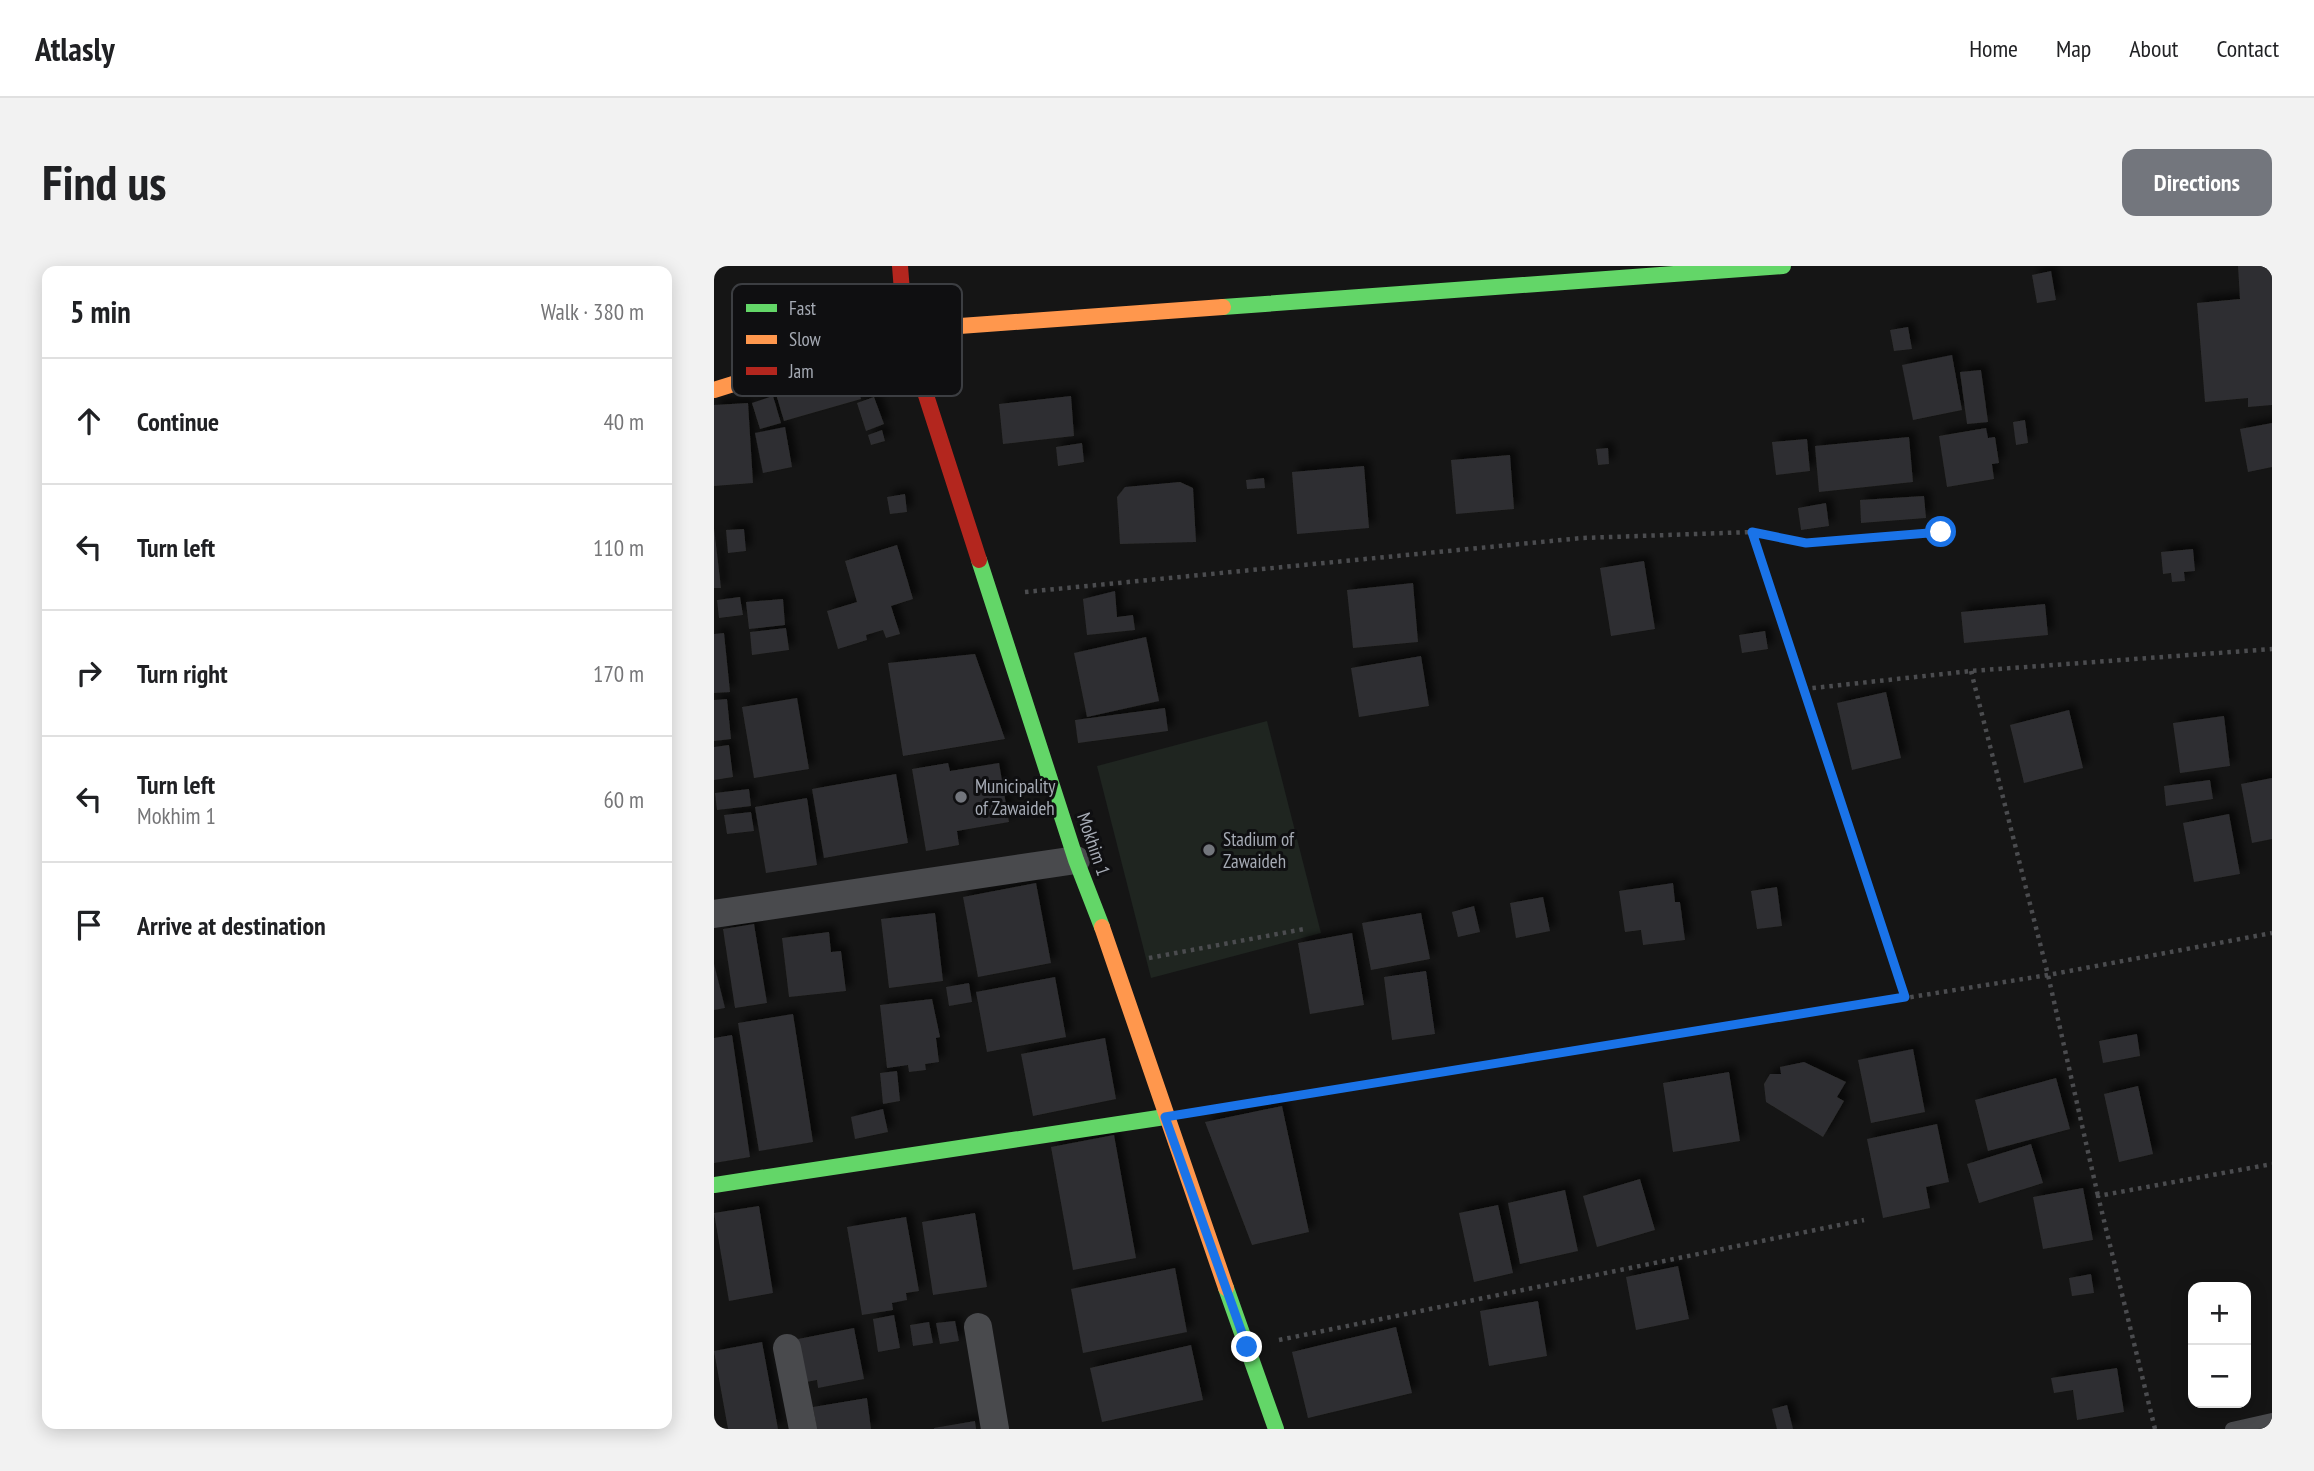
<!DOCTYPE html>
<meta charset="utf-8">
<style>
:root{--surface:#fff;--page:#f2f2f2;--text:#202124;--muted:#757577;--line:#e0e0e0;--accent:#73767d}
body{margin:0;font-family:"PT Sans Narrow",sans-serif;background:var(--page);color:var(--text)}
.controls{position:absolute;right:21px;bottom:21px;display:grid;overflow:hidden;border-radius:14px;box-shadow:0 4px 18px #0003}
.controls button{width:63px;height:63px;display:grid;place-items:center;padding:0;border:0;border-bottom:2px solid var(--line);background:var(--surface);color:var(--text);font:35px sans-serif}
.stop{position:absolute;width:21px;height:21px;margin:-16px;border:5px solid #1a73e8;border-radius:50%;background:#fff}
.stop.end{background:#1a73e8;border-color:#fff;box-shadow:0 2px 7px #0008}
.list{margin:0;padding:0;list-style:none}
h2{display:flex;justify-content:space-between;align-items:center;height:91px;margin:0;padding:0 28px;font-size:30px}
h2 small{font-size:23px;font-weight:400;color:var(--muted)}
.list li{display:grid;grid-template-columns:46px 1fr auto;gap:21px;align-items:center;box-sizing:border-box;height:126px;padding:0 28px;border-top:2px solid var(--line)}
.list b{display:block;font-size:26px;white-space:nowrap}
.list p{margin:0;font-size:23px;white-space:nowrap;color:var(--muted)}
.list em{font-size:23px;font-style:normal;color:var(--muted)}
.icon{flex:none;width:38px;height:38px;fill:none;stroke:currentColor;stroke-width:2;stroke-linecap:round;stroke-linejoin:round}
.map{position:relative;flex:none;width:1558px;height:1163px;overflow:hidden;border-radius:14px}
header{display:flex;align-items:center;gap:42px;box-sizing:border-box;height:98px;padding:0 35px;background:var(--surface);border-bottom:2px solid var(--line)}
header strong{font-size:33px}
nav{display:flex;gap:38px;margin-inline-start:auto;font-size:24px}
.intro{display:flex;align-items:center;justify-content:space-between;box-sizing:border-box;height:168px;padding:0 42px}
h1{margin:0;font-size:49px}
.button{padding:18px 32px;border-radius:14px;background:var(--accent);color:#fff;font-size:24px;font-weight:700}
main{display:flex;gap:42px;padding:0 42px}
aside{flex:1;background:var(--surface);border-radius:14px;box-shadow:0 4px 18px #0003}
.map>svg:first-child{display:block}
.green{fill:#1f2520}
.building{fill:#2f2f30;filter:url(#shadow)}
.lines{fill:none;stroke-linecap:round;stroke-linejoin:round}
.path{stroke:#4b4c4f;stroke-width:4.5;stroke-dasharray:3.5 5;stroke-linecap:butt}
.lane{stroke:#494a4d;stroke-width:14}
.street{stroke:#494a4d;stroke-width:28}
.fast{stroke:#63d668;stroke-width:16}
.slow{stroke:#ff974d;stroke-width:16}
.jam{stroke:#b3261e;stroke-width:16}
.route{stroke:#1a73e8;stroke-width:9}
.poi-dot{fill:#73767d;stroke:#0f0f11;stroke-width:2.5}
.labels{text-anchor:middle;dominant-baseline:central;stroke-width:6;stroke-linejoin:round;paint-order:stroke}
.poi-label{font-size:19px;fill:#a6abb5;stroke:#0f0f11;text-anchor:start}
.street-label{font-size:19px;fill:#a6abb5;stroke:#0f0f11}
.key{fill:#0f0f11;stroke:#3c3e42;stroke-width:2}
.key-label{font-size:19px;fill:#a6abb5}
</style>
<header>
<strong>Atlasly</strong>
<nav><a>Home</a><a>Map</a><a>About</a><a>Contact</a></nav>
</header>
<div class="intro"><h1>Find us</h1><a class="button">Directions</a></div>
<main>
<aside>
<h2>5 min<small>Walk · 380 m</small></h2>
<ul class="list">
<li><svg class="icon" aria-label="ahead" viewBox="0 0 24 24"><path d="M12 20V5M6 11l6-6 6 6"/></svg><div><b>Continue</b></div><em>40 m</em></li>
<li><svg class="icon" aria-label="left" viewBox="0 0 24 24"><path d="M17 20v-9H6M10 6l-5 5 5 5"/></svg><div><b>Turn left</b></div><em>110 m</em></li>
<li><svg class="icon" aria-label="right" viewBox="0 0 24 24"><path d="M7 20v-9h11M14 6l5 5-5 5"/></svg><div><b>Turn right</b></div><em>170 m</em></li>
<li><svg class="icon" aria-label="left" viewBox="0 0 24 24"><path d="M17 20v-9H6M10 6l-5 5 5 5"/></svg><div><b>Turn left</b><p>Mokhim 1</p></div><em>60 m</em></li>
<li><svg class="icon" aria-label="arrive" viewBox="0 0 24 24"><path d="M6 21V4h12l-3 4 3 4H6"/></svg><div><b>Arrive at destination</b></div></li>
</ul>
</aside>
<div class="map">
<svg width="1558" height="1163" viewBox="0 0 1558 1163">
<defs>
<filter id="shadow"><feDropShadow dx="6" dy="-6" stdDeviation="3.5" flood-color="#0009"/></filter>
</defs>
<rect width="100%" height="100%" fill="#151515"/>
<!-- green -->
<path class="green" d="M553 455 607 667 437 712 383 500Z"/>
<!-- building -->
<path class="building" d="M1524 0H1558V139L1534 141V132L1491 136 1483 37 1526 33Z
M1337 5 1342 34 1323 37 1318 9Z
M1194 61 1198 83 1180 85 1176 64Z
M1238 89 1248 144 1199 154 1188 99Z
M1267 104 1274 156 1253 158 1246 106Z
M140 106 147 133 70 155 62 128Z
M59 130 67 157 46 163 38 137Z
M357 130 360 170 289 178 285 138Z
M160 131 170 158 152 165 143 137Z
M34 137 39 217 0 220V139Z
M1311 154 1314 177 1302 179 1299 156Z
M1558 157V201L1534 206 1526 163Z
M71 161 78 201 49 207 41 167Z
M1272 162 1274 172 1281 171 1285 197 1278 198 1280 213 1233 221 1225 170Z
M168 164 171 175 157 179 154 169Z
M1195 171 1199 216 1105 226 1101 180Z
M1093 173 1096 205 1062 209 1058 176Z
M368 177 370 196 344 200 342 181Z
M894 182 895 198 884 199 882 183Z
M796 189 800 243 742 248 737 194Z
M650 200 655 262 583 268 578 206Z
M550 212 551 222 533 223 532 214Z
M466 216 479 222 482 276 406 278 403 231 411 221Z
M191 228 193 246 176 248 173 231Z
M1210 230 1212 252 1147 257 1146 234Z
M1112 237 1115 260 1087 264 1084 242Z
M0 262 7 322H0Z
M30 263 32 285 14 287 12 264Z
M183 279 199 333 177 340 186 368 172 372 169 364 152 369 153 374 124 383 113 345 143 336 131 295Z
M1479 283 1481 305 1470 306 1471 315 1458 316 1457 307 1449 308 1447 286Z
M930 295 941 363 897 370 886 302Z
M699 317 704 376 639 382 633 324Z
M401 325 403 351 419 349 421 364 373 369 369 333Z
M26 331 29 349 5 352 3 334Z
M69 333 71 359 35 363 32 336Z
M1331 338 1334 369 1250 377 1247 346Z
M72 362 75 384 38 389 36 366Z
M1051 365 1054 383 1028 387 1025 369Z
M10 367 16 426 0 427V368Z
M432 371 445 435 373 451 360 387Z
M261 388 291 473 189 490 174 397Z
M707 390 715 440 645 451 637 402Z
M1172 426 1187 492 1138 504 1123 437Z
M83 432 95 503 40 512 28 441Z
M13 433 17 473 0 475V434Z
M451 442 454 465 364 477 361 454Z
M1355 444 1369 502 1310 517 1296 459Z
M1510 450 1516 500 1466 507 1459 457Z
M15 479 19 511 0 514V481Z
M234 497 236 505 285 497 295 556 243 565 245 579 212 585 198 503Z
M182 508 194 577 110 592 98 523Z
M1558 512V573L1538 577 1527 518Z
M1496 514 1499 533 1452 540 1450 520Z
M35 523 37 540 3 544 1 527Z
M93 532 103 599 52 607 41 541Z
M37 546 40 565 13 568 10 549Z
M1515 548 1526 608 1480 616 1469 557Z
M322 617 337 697 264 711 249 631Z
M959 617 961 636H966L971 674 929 679 927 664 911 666 905 625Z
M1063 621 1068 660 1043 663 1037 625Z
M829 631 836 665 802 672 796 637Z
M760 640 766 666 744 671 738 646Z
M221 647 229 715 175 722 167 653Z
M707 647 716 693 657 704 648 657Z
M40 658 53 737 21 742 9 663Z
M115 666 117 686 127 685 132 725 75 731 68 672Z
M638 667 650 739 596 748 584 677Z
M0 698 11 742 0 744Z
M712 705 721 768 678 774 670 711Z
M341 711 352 771 273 786 262 726Z
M255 717 258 736 235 740 232 721Z
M218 733 226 771 222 772 225 796 211 798 212 804 195 806 194 799 173 802 166 739Z
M79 748 99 876 45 885 24 757Z
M1423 768 1426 790 1389 797 1385 775Z
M18 769 36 891 0 897V772Z
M391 772 402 833 319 850 307 788Z
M1199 783 1211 846 1157 857 1144 794Z
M1090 796 1132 816 1123 831 1130 835 1109 871 1052 836 1050 818 1056 808H1067L1066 801Z
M183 805 186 835 169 838 166 807Z
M1015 806 1026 875 959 886 949 817Z
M1342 812 1356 863 1274 885 1261 834Z
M1424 820 1439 888 1405 896 1390 828Z
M568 840 595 966 538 979 491 856Z
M169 843 174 866 141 873 137 851Z
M1223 858 1235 916 1212 921 1216 942 1169 952 1153 873Z
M400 869 422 992 359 1004 337 881Z
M1317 878 1329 917 1265 937 1253 898Z
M926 913 941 964 883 981 869 930Z
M1369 922 1379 974 1329 983 1319 931Z
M851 924 864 985 806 998 794 937Z
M784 939 799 1007 760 1016 745 947Z
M45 940 59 1027 15 1035 0 947Z
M261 947 273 1021 219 1029 208 956Z
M192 951 205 1025 192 1027 193 1034 178 1037 179 1044 148 1049 133 961Z
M964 1000 975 1053 922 1064 912 1011Z
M461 1002 473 1066 369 1087 357 1023Z
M1377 1008 1380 1027 1358 1030 1355 1012Z
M824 1035 833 1090 775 1100 766 1045Z
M180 1049 186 1082 164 1086 159 1053Z
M241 1055 245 1075 226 1078 222 1057Z
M215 1056 219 1077 199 1080 196 1059Z
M682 1061 698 1127 594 1152 578 1086Z
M140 1062 150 1113 104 1122 103 1114 92 1116 84 1073Z
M48 1076 64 1163H14L0 1085Z
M477 1079 489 1134 388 1156 376 1102Z
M1403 1102 1410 1146 1363 1154 1359 1124 1340 1127 1337 1112Z
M153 1132 157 1163H103L99 1141Z
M1073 1139 1079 1163H1063L1058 1143Z
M261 1155 262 1163H220V1162Z"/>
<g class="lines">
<!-- path -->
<path class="path" d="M1038 267 1191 731
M311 326 868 272 1038 266 1092 277 1227 266
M1257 405 1334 709 1384 930
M1090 423 1257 405 1558 383
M435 692 590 663
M483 846 1334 709 1558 667
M565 1074 1150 954
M1441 1163 1384 930 1558 898"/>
<!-- lane -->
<path class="lane" d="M1518 1163 1558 1154"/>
<!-- street -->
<path class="street" d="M0 648 362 594
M264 1061 281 1163
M73 1082 89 1163"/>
<!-- fast -->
<path class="fast" d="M509 41 1069 0
M265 294 362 594 388 661
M0 919 451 851
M512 1022 562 1163"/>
<!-- slow -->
<path class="slow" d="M0 124 191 64 509 41
M388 661 512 1022"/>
<!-- jam -->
<path class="jam" d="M186 0 191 64 265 294"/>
</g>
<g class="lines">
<!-- route -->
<path class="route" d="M533 1081 451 851 1191 731 1038 266 1092 277 1227 266"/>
</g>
<!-- markers -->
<g class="poi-dot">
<circle cx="247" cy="531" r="7"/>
<circle cx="495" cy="584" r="7"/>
</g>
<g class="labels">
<!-- poi labels -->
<g class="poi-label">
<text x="261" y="520">Municipality<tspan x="261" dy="22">of Zawaideh</tspan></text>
<text x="509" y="573">Stadium of<tspan x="509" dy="22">Zawaideh</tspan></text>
</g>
<!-- street labels -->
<g class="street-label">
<text transform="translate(380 578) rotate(71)">Mokhim 1</text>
</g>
</g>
<!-- legend -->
<rect x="18" y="18" width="230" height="112" rx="10" class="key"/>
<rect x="32" y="38" width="31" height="8" fill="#63d668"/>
<rect x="32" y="69" width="31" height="9" fill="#ff974d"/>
<rect x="32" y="101" width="31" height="8" fill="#b3261e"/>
<g class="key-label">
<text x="75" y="49">Fast</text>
<text x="75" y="80">Slow</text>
<text x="75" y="112">Jam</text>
</g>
</svg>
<div class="controls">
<button>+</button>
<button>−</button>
</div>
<div class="stop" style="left:1227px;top:266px"></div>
<div class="stop end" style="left:533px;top:1081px"></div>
</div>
</main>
